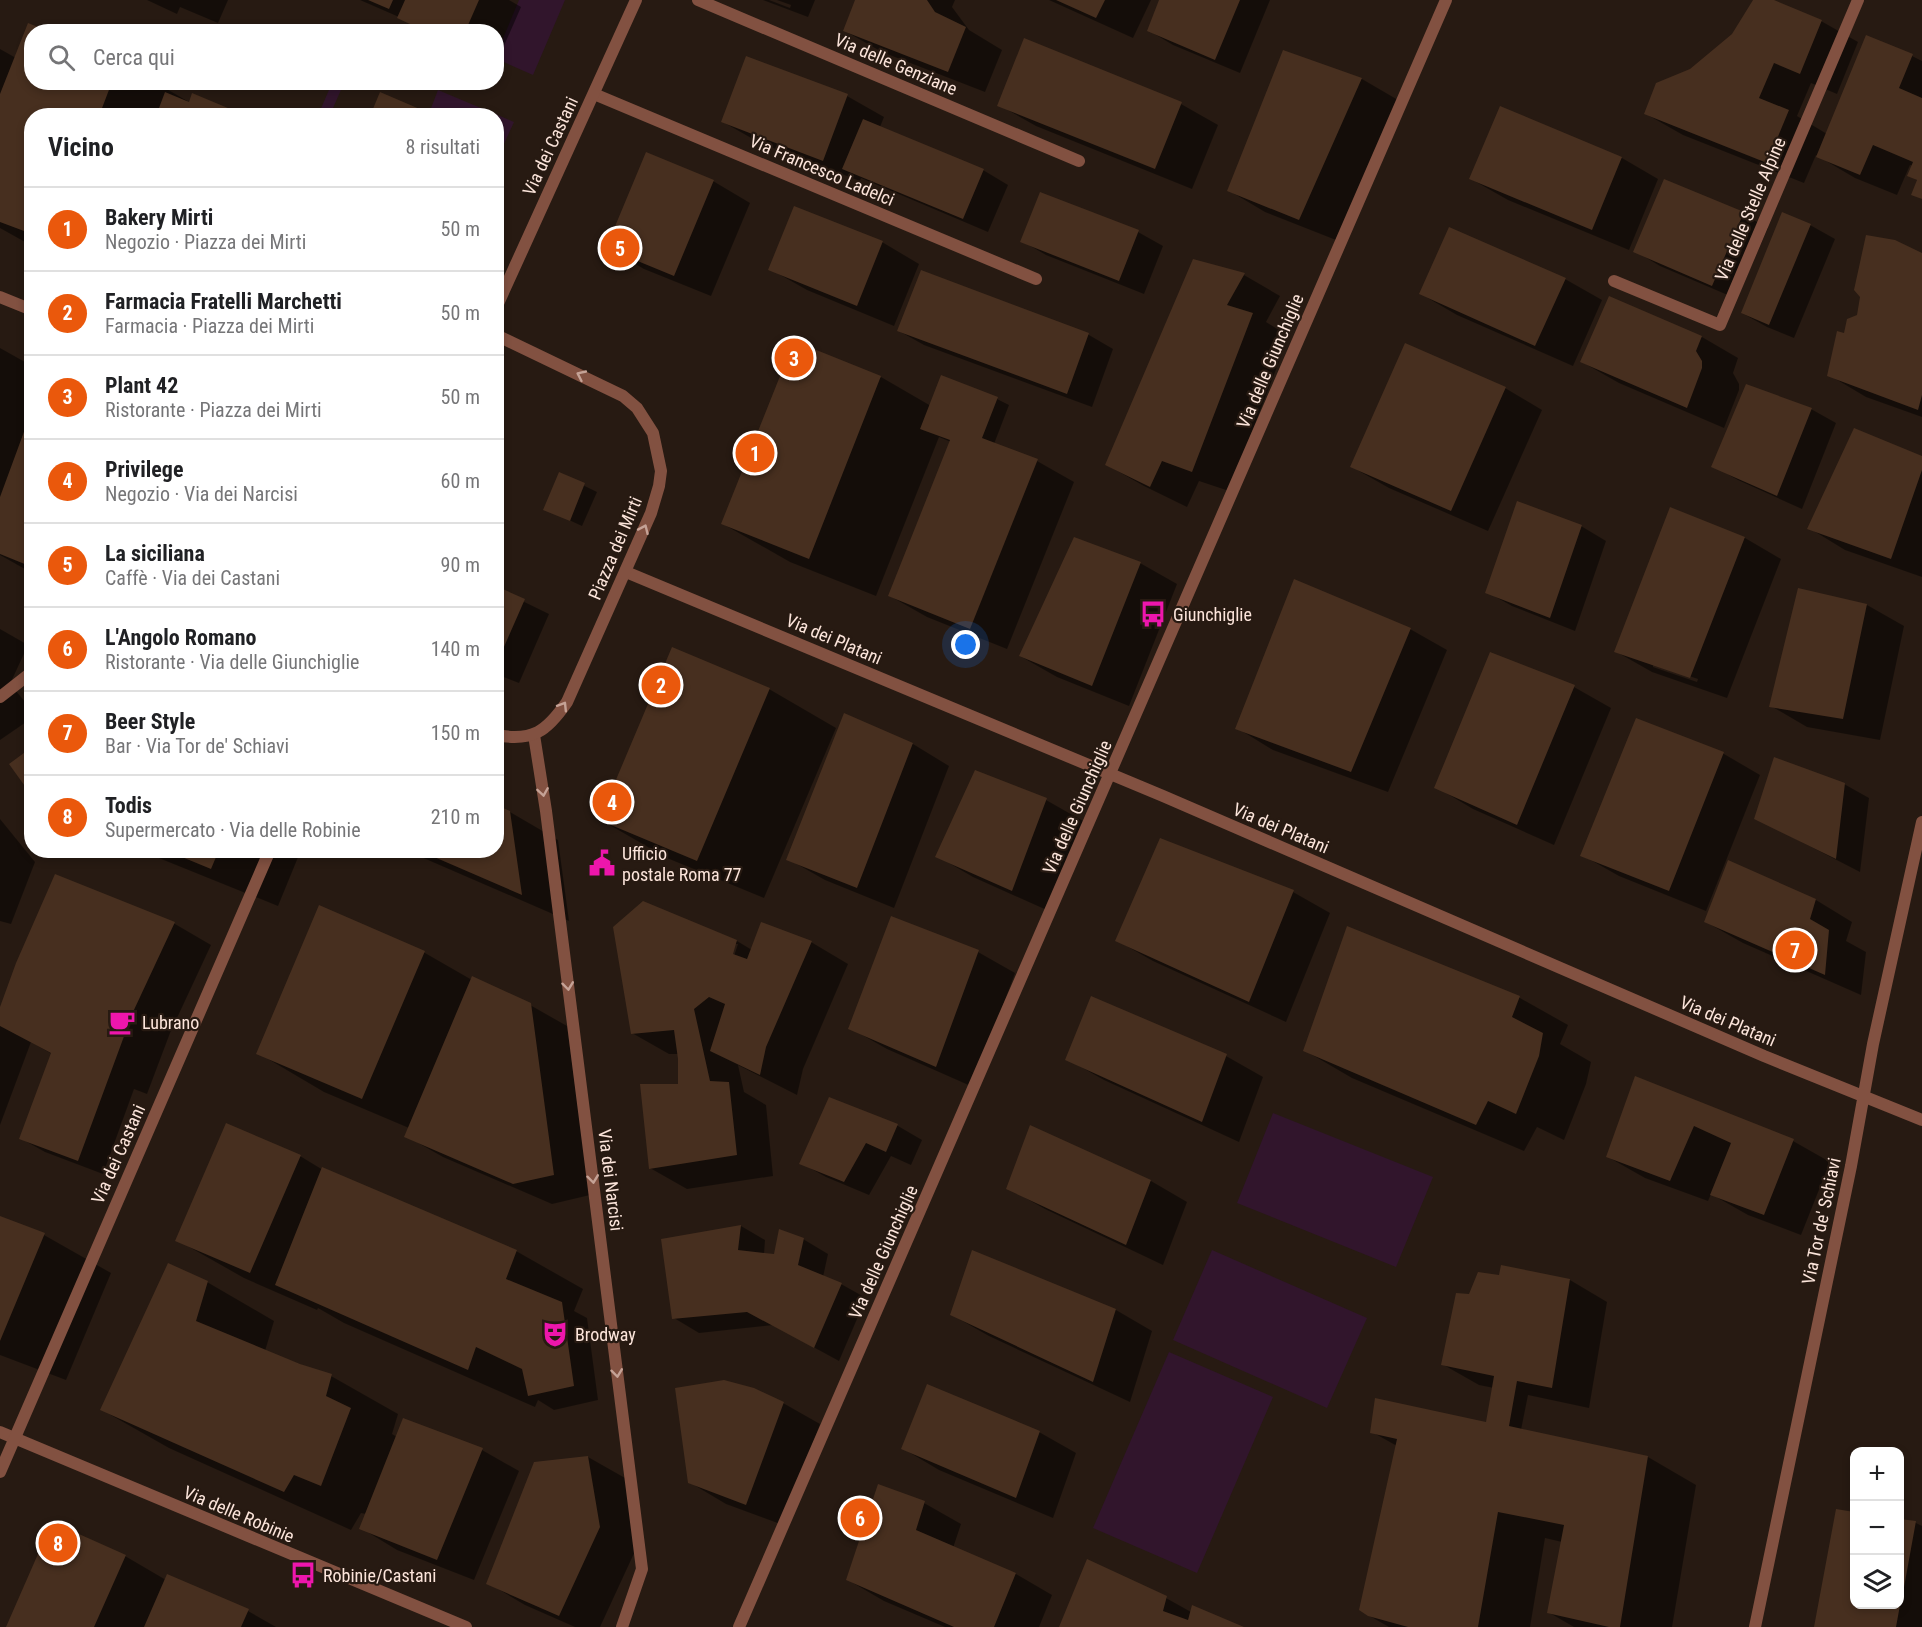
<!DOCTYPE html>
<html lang="it">
<meta charset="utf-8">
<style>
:root{--surface:#fff;--page:#f6f6f6;--text:#202124;--muted:#757577;--line:#e0e0e0;--accent:#ea580c}
body{margin:0;font-family:"Roboto Condensed",sans-serif;background:var(--page);color:var(--text)}
.controls{position:absolute;right:18px;bottom:18px;display:grid;overflow:hidden;border-radius:12px;box-shadow:0 3px 9px #0003}
.controls button{width:54px;height:54px;display:grid;place-items:center;padding:0;border:0;border-bottom:2px solid var(--line);background:var(--surface);color:var(--text);font:30px sans-serif}
.you{position:absolute;left:966px;top:645px;width:21px;height:21px;margin:-15px;border:4px solid #fff;border-radius:50%;background:#1a73e8;box-shadow:0 0 0 9px #1a73e833}
.badge{display:grid;place-items:center;width:39px;height:39px;border-radius:50%;background:var(--accent);color:#fff;font-size:20px;font-weight:700}
.pin{position:absolute;translate:-50% -50%;border:3px solid #fff;box-shadow:0 2px 6px #0006}
.list{margin:0;padding:0;list-style:none}
h2{display:flex;justify-content:space-between;align-items:center;height:78px;margin:0;padding:0 24px;font-size:26px}
h2 small{font-size:20px;font-weight:400;color:var(--muted)}
.list li{display:grid;grid-template-columns:39px 1fr auto;gap:18px;align-items:center;box-sizing:border-box;height:84px;padding:0 24px;border-top:2px solid var(--line)}
.list b{display:block;font-size:22px;white-space:nowrap}
.list p{margin:0;font-size:20px;white-space:nowrap;color:var(--muted)}
.list em{font-size:20px;font-style:normal;color:var(--muted)}
.icon{flex:none;width:33px;height:33px;fill:none;stroke:currentColor;stroke-width:2;stroke-linecap:round;stroke-linejoin:round}
.map{position:relative;flex:none;width:1922px;height:1627px;overflow:hidden}
.search{position:absolute;background:var(--surface);box-shadow:0 3px 9px #0003;left:24px;top:24px;width:480px;height:66px;display:flex;align-items:center;gap:15px;box-sizing:border-box;padding:0 21px;border-radius:24px;color:var(--muted);font-size:22px}
.panel{position:absolute;background:var(--surface);box-shadow:0 3px 9px #0003;left:24px;top:108px;width:480px;height:750px;border-radius:24px}
.map>svg:first-child{display:block}
.green{fill:#31152c}
.shadow{fill:#0007;fill-rule:evenodd}
.building{fill:#472f1f}
.lines{fill:none;stroke-linecap:round;stroke-linejoin:round}
.service{stroke:#825141;stroke-width:12}
.minor{stroke:#825141;stroke-width:12}
.tertiary{stroke:#825141;stroke-width:12}
.oneway{stroke:#c5a296}
.labels{text-anchor:middle;dominant-baseline:central;stroke-width:4.5;stroke-linejoin:round;paint-order:stroke}
.street-label{font-size:18px;fill:#fce5db;stroke:#271a12}
.poi-label{font-size:18px;fill:#fce5db;stroke:#271a12;text-anchor:start}
</style>
<div class="map">
<svg width="1922" height="1627" viewBox="0 0 1922 1627">
<rect width="100%" height="100%" fill="#271a12"/>
<!-- green -->
<path class="green" d="M519 0H565L533 75 497 59V53Z
M332 83H344L333 108 350 115H325L319 113Z
M438 90 514 122 497 159 496 116H428Z
M1273 1113 1433 1177 1396 1267 1237 1203Z
M1212 1250 1367 1318 1327 1408 1173 1340Z
M1169 1352 1273 1397 1197 1573 1093 1528Z"/>
<!-- shadow -->
<path class="shadow" d="M147 0H228L218 23 180 7 177 14Z
M360 0H509L521 7 496 64V32H423L399 17Z
M763 0H769L790 8 791 5 777 0H815L808 17Z
M857 0H955L952 7 969 30 1002 50 985 92 882 52 845 31Z
M1049 0H1151L1133 38Z
M1161 0H1270L1240 73 1173 45 1148 30Z
M1755 0H1770L1821 21 1858 42 1837 94 1811 83 1797 116 1827 134 1912 56 1922 61V199L1913 194 1918 181 1909 175 1913 166 1910 165 1897 195 1855 178 1816 155 1804 183 1683 135 1646 114 1691 70 1733 35Z
M29 25 44 32H32V82H155L187 101 186 103 243 116H32V245L25 242 0 228V49L16 58Z
M1284 52 1362 79 1398 100 1336 240 1265 212 1228 190Z
M847 96 884 117 880 127 983 170 1008 185 988 232 861 178 860 181 760 143 723 122Z
M1181 104 1218 125 1192 189 1036 126 999 105Z
M1622 158 1658 179 1629 250 1508 200 1471 179Z
M713 181 750 203 711 296 644 269 608 248Z
M1665 181 1743 214 1768 228 1737 299 1660 266 1635 251Z
M1810 225 1835 239 1794 338 1767 327 1742 313Z
M1138 232 1163 246 1144 294 1046 255 1022 241Z
M882 242 919 264 894 326 807 290 770 269Z
M1922 255V417L1866 397 1829 375 1846 334 1858 316Z
M922 272 1089 335 1113 349 1092 407 924 345 899 331Z
M1244 275 1280 296 1266 322 1289 336 1229 491 1199 481 1187 507 1144 486 1107 465Z
M1565 279 1602 300 1573 366 1457 315 1421 294Z
M1702 337 1738 358 1733 373 1739 384V390L1724 428 1619 383 1582 362Z
M0 348 32 366V573L0 555Z
M881 377 931 406 997 399 1009 405 994 444 1037 461 1074 482 1007 649 927 617 890 596 951 442 939 437 876 596 790 562 723 524Z
M1505 388 1542 410 1488 531 1389 488 1352 467Z
M1811 409 1836 423 1802 509 1738 480 1713 466Z
M1922 458V577L1845 550 1809 528Z
M560 474 597 492 582 526 545 509Z
M1671 508 1745 538 1781 559 1727 698 1652 672 1615 651ZM1653 664 1698 679 1697 682 1653 667Z
M1581 526 1606 541 1575 631 1512 606 1487 592Z
M1140 563 1177 584 1129 706 1057 677 1020 656Z
M496 588 549 614 519 683 496 674Z
M1867 605 1904 626 1880 740 1807 727 1771 706Z
M0 629 28 645 10 684 32 710V718L0 740Z
M1410 629 1447 650 1388 792 1273 750 1237 728Z
M1491 654 1574 687 1611 708 1554 845 1473 809 1436 787Z
M769 689 836 728 764 898 667 858 601 820Z
M845 715 913 744 949 766 894 908 825 880 788 859Z
M1637 720 1724 754 1760 775 1706 911 1619 876 1582 855Z
M1844 784 1869 798 1860 872 1755 818Z
M1046 800 1083 821 1049 911 973 877 937 856Z
M510 812 558 840 569 921 405 850H496Z
M0 819 35 862 11 924 0 921Z
M139 850H301L278 906Z
M1729 862 1816 900 1852 922 1846 941 1866 952 1861 995 1743 943 1706 922Z
M56 876 175 924 211 945 170 1033 147 1094 134 1089 103 1174 45 1152 20 1138 52 1054 31 1042 0 1125V1011Z
M1293 892 1330 913 1286 1022 1153 961 1116 940Z
M320 907 425 953 472 980 530 1005 567 1026 590 1195 552 1204 443 1157 406 1136 409 1128 324 1092 258 1053Z
M762 924 811 942 848 964 803 1069 797 1095 738 1065 744 1092 766 1105 773 1176 687 1189 650 1168 680 1085 679 1054H669L632 1033 737 941 752 950ZM734 944H738L732 962 730 961Z
M1348 928 1520 998 1568 1025 1560 1044 1591 1062 1586 1084 1564 1140 1537 1127 1524 1151 1352 1078 1304 1050Z
M978 952 1015 973 973 1087 887 1049 850 1028Z
M1226 1056 1263 1077 1239 1142 1104 1080 1067 1059Z
M1635 1078 1793 1141 1830 1162 1801 1235 1748 1215 1711 1194 1708 1201 1645 1178 1608 1157Z
M829 1099 898 1126 922 1140 911 1165 891 1156 869 1195 826 1177 801 1163Z
M1031 1127 1151 1181 1187 1202 1163 1265 1045 1209 1008 1188Z
M300 1156 323 1170 516 1251 583 1289 574 1311 587 1318 598 1400 554 1410 538 1400 535 1407 344 1323 318 1308 317 1310 244 1278 177 1240Z
M0 1218 44 1235 111 1273 66 1380 0 1355Z
M741 1226 765 1240 764 1254 775 1256 803 1239 828 1254 823 1277 841 1284 866 1298 839 1361 773 1325 699 1333 674 1318Z
M1502 1267 1570 1280 1607 1302 1589 1408 1528 1395 1521 1430 1648 1457 1696 1485 1672 1627H1574L1548 1612 1562 1542 1545 1538 1530 1627H1389L1368 1615 1397 1446 1372 1432 1487 1423 1494 1388 1479 1385 1442 1364 1470 1295 1501 1276Z
M207 1282 274 1321 265 1351 331 1376 398 1414 392 1434 397 1437 482 1450 519 1471 474 1580 397 1550 361 1528 366 1514 361 1513 351 1530 169 1448 102 1410Z
M1116 1310 1152 1331 1130 1402 989 1336 952 1315Z
M783 1403 820 1424 783 1525 726 1504 689 1482Z
M1039 1432 1076 1453 1053 1518 939 1470 902 1448Z
M588 1457 625 1478 636 1549 600 1627H575L525 1605 488 1583Z
M924 1503 961 1524 953 1548 1016 1574 1052 1595 1039 1627H945L884 1601 848 1580Z
M1837 1511 1854 1514V1604H1900V1520L1916 1523 1922 1526V1627H1815Z
M125 1556 166 1580 248 1611 276 1627H7Z
M1166 1598 1191 1612 1240 1627H1061Z"/>
<!-- building -->
<path class="building" d="M368 0H393L389 9Z
M405 0H479L465 32H427L397 18Z
M855 0H927L935 12 966 27 948 72 843 31Z
M1056 0H1105L1096 18Z
M1159 0H1240L1215 60 1147 31Z
M1753 0H1774L1822 20 1800 74 1774 63 1759 98 1789 110 1767 163 1644 114 1656 83 1690 69 1732 34Z
M28 23 48 31 32 32V82H112L99 116H32V234L0 222V94Z
M1866 35 1913 54 1899 88 1922 98V199L1911 195 1917 180 1907 176 1913 162 1873 145 1860 175 1816 157Z
M1024 38 1182 102 1155 169 997 106Z
M1283 50 1362 78 1299 220 1227 191Z
M746 56 848 94 823 161 721 122Z
M165 92 189 102 192 93 247 116H156Z
M380 92 429 113 428 116H370Z
M1500 106 1622 157 1592 230 1469 179Z
M863 119 984 169 963 219 842 169Z
M646 152 714 180 674 276 606 248Z
M1664 179 1744 212 1712 286 1633 252Z
M1040 192 1139 230 1119 281 1020 242Z
M794 206 883 241 857 306 768 270Z
M1782 212 1811 224 1769 325 1741 313Z
M1449 227 1566 278 1535 346 1419 294Z
M1866 235 1895 240 1922 253V395L1918 410 1827 376 1837 331 1844 333 1847 319 1857 315 1860 297 1854 290Z
M1193 259 1245 273 1227 305 1253 313 1192 472 1162 461 1150 487 1105 465Z
M921 270 1089 333 1067 394 897 331Z
M1609 296 1702 336 1696 351 1702 361V368L1687 408 1580 362Z
M794 341 881 376 809 559 721 524Z
M1405 343 1506 387 1451 511 1350 467Z
M941 375 998 397 982 438 1038 459 970 629 888 596 950 440 920 429Z
M1746 384 1812 408 1777 496 1711 467Z
M32 410V567L0 554V497Z
M1854 428 1922 456V470L1891 559 1807 529Z
M559 472 585 483 570 521 543 510Z
M1517 501 1582 525 1550 618 1485 593Z
M1670 507 1745 537 1690 678 1614 652Z
M1074 537 1141 562 1092 686 1019 656Z
M1294 579 1411 628 1351 772 1235 729Z
M496 586 525 599 496 665Z
M1798 588 1867 604 1843 719 1769 707Z
M672 647 770 688 697 861 599 820Z
M1490 652 1575 685 1517 825 1434 788Z
M844 713 913 743 857 888 786 860Z
M1636 718 1724 752 1669 891 1580 856Z
M32 747V796L9 764Z
M1774 757 1845 783 1836 859 1754 819Z
M975 770 1047 798 1012 891 935 857Z
M496 805 510 811 522 895 418 850H496Z
M1160 838 1294 890 1249 1002 1115 941Z
M165 850H219L211 869Z
M1728 860 1816 899 1810 919 1829 930 1825 975 1704 922Z
M55 874 175 922 133 1012 78 1161 19 1139 51 1053 0 1026V1007L16 963Z
M643 901 737 940 733 954 747 959 761 922 812 941 766 1047 760 1075 710 1051 725 1004 709 997 694 1009 710 1081 729 1082 737 1155 649 1169 640 1084H678V1059L674 1030 631 1034 613 927Z
M319 905 425 951 362 1099 256 1054Z
M891 916 979 950 936 1067 848 1029Z
M1347 926 1520 996 1512 1017 1543 1033 1539 1056 1516 1114 1488 1101 1476 1125 1303 1051Z
M472 976 531 1003 554 1175 513 1184 404 1137Z
M1091 996 1227 1054 1202 1122 1065 1060Z
M1635 1076 1794 1139 1764 1215 1710 1195 1731 1143 1694 1126 1670 1181 1606 1157Z
M829 1097 898 1124 886 1152 866 1143 844 1182 799 1164Z
M226 1123 301 1155 250 1273 175 1241Z
M1030 1125 1151 1180 1126 1245 1006 1189Z
M322 1167 517 1250 506 1279 562 1302 574 1386 528 1396 522 1369 476 1347 468 1370 275 1285Z
M0 1216 45 1233 0 1341Z
M741 1225 738 1250 774 1254 779 1229 804 1238 798 1265 842 1283 814 1348 747 1312 672 1319 661 1239Z
M972 1250 1116 1309 1093 1382 950 1315Z
M168 1263 208 1281 196 1321 300 1364 332 1374 326 1396 351 1408 321 1486 294 1475 284 1492 100 1410Z
M1501 1265 1570 1279 1552 1388 1517 1381 1509 1426 1648 1456 1620 1627H1609L1547 1613 1564 1525 1498 1512 1478 1627H1408L1368 1616 1359 1610 1397 1439 1370 1433 1375 1398 1486 1422 1494 1376 1441 1365 1456 1293 1469 1294 1478 1272 1499 1275Z
M724 1380 754 1388 784 1402 746 1505 688 1483 675 1388Z
M927 1384 1040 1431 1016 1498 901 1449Z
M403 1418 483 1448 437 1560 359 1529Z
M588 1456 600 1527 559 1616 486 1584 534 1462Z
M878 1484 925 1501 916 1530 1016 1573 994 1627H954L846 1580Z
M1836 1509 1854 1512V1605H1900L1896 1627H1814Z
M1900 1519 1916 1521 1901 1604 1900 1603Z
M52 1522 126 1555 94 1627H6Z
M1087 1559 1167 1596 1163 1611 1188 1620 1192 1605 1244 1627H1059Z
M167 1574 249 1609 241 1627H144Z"/>
<g class="lines">
<!-- service -->
<path class="service" d="M698 0 1079 161
M594 94 1036 279
M1614 281 1720 325 1858 0"/>
<!-- minor -->
<path class="minor" d="M626 572 1163 796 1764 1056 1922 1120
M0 697 32 672
M534 735 546 811 642 1569 622 1627
M0 1432 466 1627
M739 1627 1446 0
M1755 1627 1851 1166 1873 1044 1922 822"/>
<!-- tertiary -->
<path class="tertiary" d="M0 297 32 310
M496 308 636 0
M496 335 623 396 637 408 653 433 661 471 659 486 651 513 567 702C547 731 533 742 496 735
M0 1472 270 850"/>
</g>
<!-- one-way arrows -->
<defs><path id="oneway-chevron" d="M-2-3.5L2.5 0L-2 3.5" fill="none" stroke-width="1.6" stroke-linecap="round" stroke-linejoin="round" transform="scale(1.5)"/></defs>
<g class="oneway">
<use href="#oneway-chevron" transform="translate(581 375) rotate(-155)"/>
<use href="#oneway-chevron" transform="translate(644 529) rotate(-66)"/>
<use href="#oneway-chevron" transform="translate(563 706) rotate(-58)"/>
<use href="#oneway-chevron" transform="translate(543 792) rotate(81)"/>
<use href="#oneway-chevron" transform="translate(568 986) rotate(83)"/>
<use href="#oneway-chevron" transform="translate(593 1179) rotate(83)"/>
<use href="#oneway-chevron" transform="translate(617 1373) rotate(83)"/>
</g>
<!-- icons -->
<defs>
<g id="bus-bare" transform="scale(2.07)"><path d="M-5-6H5V4H4V6H2V4H-2V6H-4V4H-5ZM-3.5-4V0h7V-4ZM-3.5 1.2v1.5H-2V1.2ZM2 1.2v1.5H3.5V1.2Z" fill="#ed16ac" stroke="#271a12" stroke-width="2.5" paint-order="stroke"/></g>
<g id="civic-bare" transform="scale(2.07)"><path d="M-.6-6.5H3V-4.5H.6V-3L4-1V1h2V6H-6V1h2V-1L-.6-3ZM-1.2 2.5V6h2.4V2.5Z" fill="#ed16ac" stroke="#271a12" stroke-width="2.5" paint-order="stroke"/></g>
<g id="cafe-bare" transform="scale(2.07)"><path d="M-5.5-4.5H6V0H3Q3 3.5 0 3.5H-2.5Q-5.5 3.5-5.5 0ZM3-3.2v2h1.7v-2ZM-6 4.5H4V6H-6Z" fill="#ed16ac" stroke="#271a12" stroke-width="2.5" paint-order="stroke"/></g>
<g id="theatre-bare" transform="scale(2.07)"><path d="M-5-5.5Q0-4 5-5.5V0Q5 5 0 6Q-5 5-5 0ZM-3.3-2.5H-1v1.5H-3.3ZM1-2.5H3.3v1.5H1ZM-2.8 1Q0 5.5 2.8 1Z" fill="#ed16ac" stroke="#271a12" stroke-width="2.5" paint-order="stroke"/></g>
</defs>
<g fill-rule="evenodd">
<use href="#bus-bare" x="1153" y="614"/>
<use href="#civic-bare" x="602" y="863"/>
<use href="#cafe-bare" x="122" y="1022"/>
<use href="#theatre-bare" x="555" y="1334"/>
<use href="#bus-bare" x="303" y="1575"/>
</g>
<g class="labels">
<!-- street labels -->
<g class="street-label">
<text transform="translate(896 64) rotate(23)">Via delle Genziane</text>
<text transform="translate(550 146) rotate(-65)">Via dei Castani</text>
<text transform="translate(822 170) rotate(23)">Via Francesco Ladelci</text>
<text transform="translate(1750 209) rotate(-67)">Via delle Stelle Alpine</text>
<text transform="translate(1270 361) rotate(-67)">Via delle Giunchiglie</text>
<text transform="translate(615 548) rotate(-67)">Piazza dei Mirti</text>
<text transform="translate(834 639) rotate(23)">Via dei Platani</text>
<text transform="translate(1077 807) rotate(-66)">Via delle Giunchiglie</text>
<text transform="translate(1281 828) rotate(23)">Via dei Platani</text>
<text transform="translate(1728 1021) rotate(23)">Via dei Platani</text>
<text transform="translate(118 1154) rotate(-66)">Via dei Castani</text>
<text transform="translate(611 1180) rotate(83)">Via dei Narcisi</text>
<text transform="translate(1821 1221) rotate(-78)">Via Tor de' Schiavi</text>
<text transform="translate(883 1252) rotate(-66)">Via delle Giunchiglie</text>
<text transform="translate(239 1514) rotate(23)">Via delle Robinie</text>
</g>
<!-- poi labels -->
<g class="poi-label">
<text x="1173" y="614">Giunchiglie</text>
<text x="622" y="853">Ufficio<tspan x="622" dy="21">postale Roma 77</tspan></text>
<text x="142" y="1022">Lubrano</text>
<text x="575" y="1334">Brodway</text>
<text x="323" y="1575">Robinie/Castani</text>
</g>
</g>
</svg>
<div class="controls">
<button>+</button>
<button>−</button>
<button><svg class="icon" aria-label="layers" viewBox="0 0 24 24"><path d="M12 4l9 5-9 5-9-5zM3 14l9 5 9-5"/></svg></button>
</div>
<div class="you"></div>
<div class="pin badge" style="left:755px;top:453px">1</div>
<div class="pin badge" style="left:661px;top:685px">2</div>
<div class="pin badge" style="left:794px;top:358px">3</div>
<div class="pin badge" style="left:612px;top:802px">4</div>
<div class="pin badge" style="left:620px;top:248px">5</div>
<div class="pin badge" style="left:860px;top:1518px">6</div>
<div class="pin badge" style="left:1795px;top:950px">7</div>
<div class="pin badge" style="left:58px;top:1543px">8</div>
<div class="search"><svg class="icon" aria-label="search" viewBox="0 0 24 24"><circle cx="10" cy="10" r="6"/><path d="M15 15l6 6"/></svg>Cerca qui</div>
<section class="panel">
<h2>Vicino<small>8 risultati</small></h2>
<ul class="list">
<li><span class="badge">1</span><div><b>Bakery Mirti</b><p>Negozio · Piazza dei Mirti</p></div><em>50 m</em></li>
<li><span class="badge">2</span><div><b>Farmacia Fratelli Marchetti</b><p>Farmacia · Piazza dei Mirti</p></div><em>50 m</em></li>
<li><span class="badge">3</span><div><b>Plant 42</b><p>Ristorante · Piazza dei Mirti</p></div><em>50 m</em></li>
<li><span class="badge">4</span><div><b>Privilege</b><p>Negozio · Via dei Narcisi</p></div><em>60 m</em></li>
<li><span class="badge">5</span><div><b>La siciliana</b><p>Caffè · Via dei Castani</p></div><em>90 m</em></li>
<li><span class="badge">6</span><div><b>L'Angolo Romano</b><p>Ristorante · Via delle Giunchiglie</p></div><em>140 m</em></li>
<li><span class="badge">7</span><div><b>Beer Style</b><p>Bar · Via Tor de' Schiavi</p></div><em>150 m</em></li>
<li><span class="badge">8</span><div><b>Todis</b><p>Supermercato · Via delle Robinie</p></div><em>210 m</em></li>
</ul>
</section>
</div>
